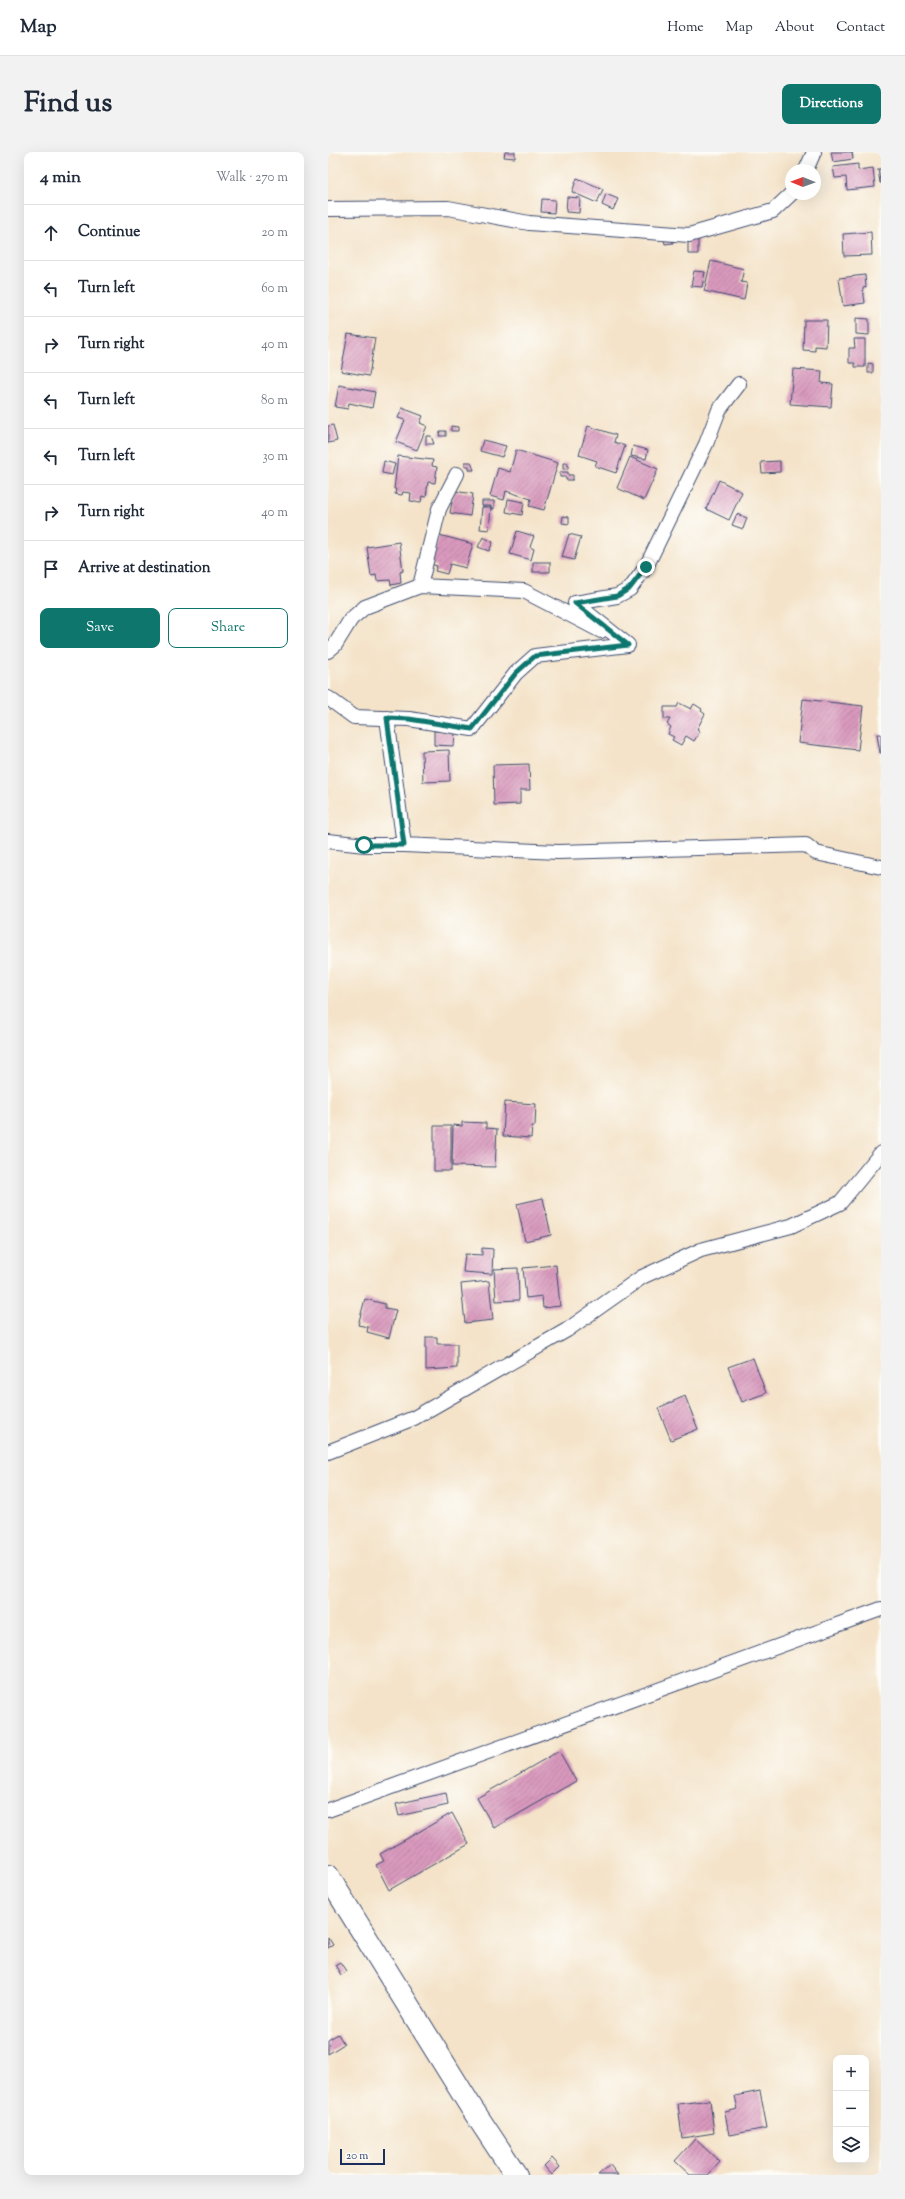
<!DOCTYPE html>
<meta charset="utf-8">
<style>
:root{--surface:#fff;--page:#f2f2f3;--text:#1f2937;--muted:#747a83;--line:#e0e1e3;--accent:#0f766e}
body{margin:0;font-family:"Sorts Mill Goudy",serif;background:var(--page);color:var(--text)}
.controls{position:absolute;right:12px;bottom:12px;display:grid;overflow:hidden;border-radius:8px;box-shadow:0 4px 16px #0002}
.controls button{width:36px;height:36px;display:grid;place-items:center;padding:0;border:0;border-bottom:1px solid var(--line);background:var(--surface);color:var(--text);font:20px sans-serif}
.compass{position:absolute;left:457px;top:12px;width:36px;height:36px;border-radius:50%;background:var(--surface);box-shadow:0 4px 16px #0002;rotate:271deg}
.scale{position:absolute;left:12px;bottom:10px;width:45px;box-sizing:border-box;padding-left:4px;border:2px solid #1b2f5e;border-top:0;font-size:11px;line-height:14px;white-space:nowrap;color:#1b2f5e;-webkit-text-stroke:3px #fdfcf7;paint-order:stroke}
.stop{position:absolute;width:12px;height:12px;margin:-9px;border:3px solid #0f766e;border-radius:50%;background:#fff}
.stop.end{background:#0f766e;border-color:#fff;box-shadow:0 1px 4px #0008}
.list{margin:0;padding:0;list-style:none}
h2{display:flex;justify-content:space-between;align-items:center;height:52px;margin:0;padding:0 16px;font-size:17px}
h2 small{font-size:13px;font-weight:400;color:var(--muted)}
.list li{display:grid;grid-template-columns:26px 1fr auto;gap:12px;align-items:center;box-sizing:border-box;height:56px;padding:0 16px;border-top:1px solid var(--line)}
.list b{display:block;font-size:15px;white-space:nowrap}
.list em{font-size:13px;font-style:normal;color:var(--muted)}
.actions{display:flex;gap:8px;padding:12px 16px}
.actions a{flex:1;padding:9px 0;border:1px solid var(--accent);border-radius:8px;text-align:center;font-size:14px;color:var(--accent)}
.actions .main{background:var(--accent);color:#fff}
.icon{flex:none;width:22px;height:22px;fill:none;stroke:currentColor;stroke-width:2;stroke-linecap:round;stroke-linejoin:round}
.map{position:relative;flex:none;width:553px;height:2023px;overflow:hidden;border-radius:8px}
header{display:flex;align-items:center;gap:24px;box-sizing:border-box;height:56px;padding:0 20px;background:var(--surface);border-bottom:1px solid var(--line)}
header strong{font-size:19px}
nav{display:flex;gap:22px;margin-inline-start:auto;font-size:14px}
.intro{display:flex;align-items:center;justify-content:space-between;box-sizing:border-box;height:96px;padding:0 24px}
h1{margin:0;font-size:28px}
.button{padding:10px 18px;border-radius:8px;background:var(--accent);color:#fff;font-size:14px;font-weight:700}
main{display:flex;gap:24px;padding:0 24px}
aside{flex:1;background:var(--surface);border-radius:8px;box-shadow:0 4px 16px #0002}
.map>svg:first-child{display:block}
.building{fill:url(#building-hatch)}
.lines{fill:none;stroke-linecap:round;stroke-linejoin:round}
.street-casing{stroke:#3c4a6e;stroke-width:16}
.primary-casing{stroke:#3c4a6e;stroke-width:24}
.street{stroke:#fff;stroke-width:14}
.primary{stroke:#fff;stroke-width:22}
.route{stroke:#0f766e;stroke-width:5}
</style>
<header>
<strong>Map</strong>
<nav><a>Home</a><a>Map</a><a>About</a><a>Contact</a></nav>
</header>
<div class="intro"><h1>Find us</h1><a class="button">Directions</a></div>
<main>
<aside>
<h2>4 min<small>Walk · 270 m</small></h2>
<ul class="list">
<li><svg class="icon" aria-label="ahead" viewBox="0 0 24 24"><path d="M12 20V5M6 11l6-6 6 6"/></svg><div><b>Continue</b></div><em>20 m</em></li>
<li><svg class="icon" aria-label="left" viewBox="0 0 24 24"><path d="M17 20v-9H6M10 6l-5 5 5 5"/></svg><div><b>Turn left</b></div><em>60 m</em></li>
<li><svg class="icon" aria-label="right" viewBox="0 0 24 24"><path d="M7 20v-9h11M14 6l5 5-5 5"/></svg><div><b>Turn right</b></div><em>40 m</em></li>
<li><svg class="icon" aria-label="left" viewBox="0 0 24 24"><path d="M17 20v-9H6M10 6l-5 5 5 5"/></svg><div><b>Turn left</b></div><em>80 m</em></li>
<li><svg class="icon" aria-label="left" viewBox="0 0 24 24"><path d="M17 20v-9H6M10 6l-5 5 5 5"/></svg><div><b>Turn left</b></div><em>30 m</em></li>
<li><svg class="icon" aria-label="right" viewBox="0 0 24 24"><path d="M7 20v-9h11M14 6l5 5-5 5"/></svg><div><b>Turn right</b></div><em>40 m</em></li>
<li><svg class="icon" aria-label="arrive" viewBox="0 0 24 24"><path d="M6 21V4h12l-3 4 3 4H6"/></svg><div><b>Arrive at destination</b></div></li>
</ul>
<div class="actions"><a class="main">Save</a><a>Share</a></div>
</aside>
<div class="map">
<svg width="553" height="2023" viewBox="0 0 553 2023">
<defs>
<pattern id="building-hatch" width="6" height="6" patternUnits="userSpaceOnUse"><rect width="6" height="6" fill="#d999bd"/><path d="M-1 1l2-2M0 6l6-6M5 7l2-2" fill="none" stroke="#af7d9d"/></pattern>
</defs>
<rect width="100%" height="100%" fill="#fdfcf7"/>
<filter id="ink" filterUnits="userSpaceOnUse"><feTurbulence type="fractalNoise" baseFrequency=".025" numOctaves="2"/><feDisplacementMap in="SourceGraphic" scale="8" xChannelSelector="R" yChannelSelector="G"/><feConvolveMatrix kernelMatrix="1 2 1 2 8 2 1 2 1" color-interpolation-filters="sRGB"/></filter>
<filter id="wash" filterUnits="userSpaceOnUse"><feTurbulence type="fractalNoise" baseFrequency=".012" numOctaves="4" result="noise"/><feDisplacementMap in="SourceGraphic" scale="16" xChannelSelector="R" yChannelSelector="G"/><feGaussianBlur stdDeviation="0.9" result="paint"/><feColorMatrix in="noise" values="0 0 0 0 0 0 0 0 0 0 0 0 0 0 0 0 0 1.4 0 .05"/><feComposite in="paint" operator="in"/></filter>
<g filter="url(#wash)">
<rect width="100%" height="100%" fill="#f4e3c9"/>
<g id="blocks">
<!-- building -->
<path class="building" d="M177 0H187V6L176 5Z
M503 0H524L525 7 505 10Z
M530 12V18L545 16 547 35 519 38 518 25 507 26 505 15Z
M550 17H553V31H552Z
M249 26 275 37 269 51 244 40Z
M278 42 290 47 285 58 274 53Z
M239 45 252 46 251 61 238 60Z
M214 47 227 48 226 61 213 60Z
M543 80 544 103 516 104 515 82Z
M344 86 345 91 337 92 336 87Z
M360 87 370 88V102H360Z
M383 109 416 117 413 130 419 131 416 148 376 139Z
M366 119 377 120 374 135 363 134Z
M537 123 538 135 535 136 537 151 515 154 511 126Z
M528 166 541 167V183L528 182Z
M476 168H499L498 195 487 194V199L475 198Z
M20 182 47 186 41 224 13 219Z
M526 187H537V215H527V211H521V196H527Z
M540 211 545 212V221H540Z
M465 217 494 219 493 231 505 232 503 255 462 252Z
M11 233 47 240 44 256 21 251 20 257 7 255Z
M74 256 95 264 92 271 99 274 89 298 68 290 77 268 70 266Z
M5 273 9 289 0 291V274Z
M123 274 130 275V279H123Z
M260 274 288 283 286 290 297 294 288 321 267 314 269 309 251 303Z
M112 279H118V284H111Z
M98 284H103L106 292H98Z
M155 288 178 294 174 305 152 299Z
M305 294 320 298 318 307 303 304Z
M188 298 230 311 216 358 201 354 203 347 178 339 176 348 162 344 170 316 182 320Z
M70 304 105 308 104 314 109 315 107 331 100 330 98 345 94 344 93 350 82 349 83 341 75 340 74 343 67 342 68 337H66Z
M302 305 330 317 316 348 289 336Z
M56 309 67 312 64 323 54 321Z
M452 309V320L434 321 433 310Z
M137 310H143L146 318H141V314H137Z
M235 311H240V317H235Z
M232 320H240V323H245V328H238V325H232Z
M391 328 414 340 401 368 378 357Z
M126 339 145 342 142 364 122 361Z
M180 347 196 350 194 363 178 360Z
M154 349H166V357H163V354H154Z
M154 355H163L161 378 152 377Z
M409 362 419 366 415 377 404 373Z
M235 364 241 365V372L234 371Z
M189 379 206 384 202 395 206 397 203 408 182 402Z
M241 382 253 385 246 408 234 405Z
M111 383 145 392 138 416 122 412 119 422 107 419 109 414 103 412Z
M155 385 165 390 161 399 150 395Z
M71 390 75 419 72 420 73 431 63 433 62 428 49 429 48 423 43 424 39 395Z
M205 410H222V420H205Z
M475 547 535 554 530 598 470 591Z
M351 551 363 557 366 552 374 557 373 559 377 562 369 577 372 579 366 589 358 584 353 593 344 588 346 585 340 582 343 575 339 572 342 567H336V555H349Z
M106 579 127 580 126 594 106 593Z
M549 582H553V601H552Z
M121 598 122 629 95 630 94 599Z
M201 612 202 638H192V652L166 653 165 613Z
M177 950 208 952 207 974H204L203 986 175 984Z
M134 970 158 971V976L169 977 167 1015 124 1014 125 973 134 974Z
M106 974H123V1019H106Z
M215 1046 223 1083 197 1089 189 1052Z
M154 1096 165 1097 164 1122 135 1120 137 1102 154 1103Z
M228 1113 232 1154 215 1156 214 1144 198 1146 195 1116Z
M190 1116 191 1148 168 1149 166 1117Z
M161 1129 165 1168 137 1171 133 1132Z
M37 1147 57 1152V1156L68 1158 61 1186 39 1180 40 1175 30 1173Z
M98 1185H109V1192H129V1216L98 1218Z
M425 1206 438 1241 414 1250 400 1215Z
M357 1244 370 1277 343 1288 330 1256Z
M231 1599 248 1629 166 1676 149 1646Z
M118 1641 120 1653 71 1664 68 1652Z
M124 1661 141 1692 61 1738 48 1713 56 1709 52 1702Z
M0 1785 5 1793 0 1796Z
M12 1810 18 1819 13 1823 7 1813Z
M10 1882 16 1892 0 1902V1888Z
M432 1939 439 1976 401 1983 397 1960 410 1957 407 1944Z
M382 1948 386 1981 354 1986 350 1952Z
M367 1987 392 2010 380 2023H362L347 2009Z
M224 2006 232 2015 224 2023 216 2014Z
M282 2013 290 2023H270Z"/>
</g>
</g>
<g filter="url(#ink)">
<use href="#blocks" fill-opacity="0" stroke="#3c4a6e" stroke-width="1"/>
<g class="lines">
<!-- street casing -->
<g class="street-casing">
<path id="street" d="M478 18 486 0
M0 57 120 56 201 71 361 83 445 59 463 42
M92 434 111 357 129 322
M300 493 247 451 289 444 302 437 318 415 378 292 391 258 411 232
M0 499 7 493 23 467 37 455 92 434 196 439 273 479
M0 546 26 565 81 567 144 577 188 521 207 504 300 493
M59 566 76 693
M0 689 37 693H76L230 700 478 693 488 701 553 715
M0 1300 86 1266 239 1178 314 1125 373 1098 463 1074 512 1051 553 1001
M0 1658 553 1457"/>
</g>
<!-- primary casing -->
<g class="primary-casing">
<path id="primary" d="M0 1724 143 1955 188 2023"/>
</g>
<!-- street -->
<use href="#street" class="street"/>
<!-- primary -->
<use href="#primary" class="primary"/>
</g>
</g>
<g class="lines" filter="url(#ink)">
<!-- route -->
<path class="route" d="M36 693H76L59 566 81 567 144 577 188 521 207 504 300 493 247 451 289 444 302 436 318 415"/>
</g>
</svg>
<div class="controls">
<button>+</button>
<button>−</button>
<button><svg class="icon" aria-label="layers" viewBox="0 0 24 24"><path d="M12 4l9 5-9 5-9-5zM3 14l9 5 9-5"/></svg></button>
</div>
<svg class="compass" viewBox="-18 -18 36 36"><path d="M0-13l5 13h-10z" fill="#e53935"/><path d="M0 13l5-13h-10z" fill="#747a83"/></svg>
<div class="scale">20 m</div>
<div class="stop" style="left:36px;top:693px"></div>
<div class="stop end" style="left:318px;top:415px"></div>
</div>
</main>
